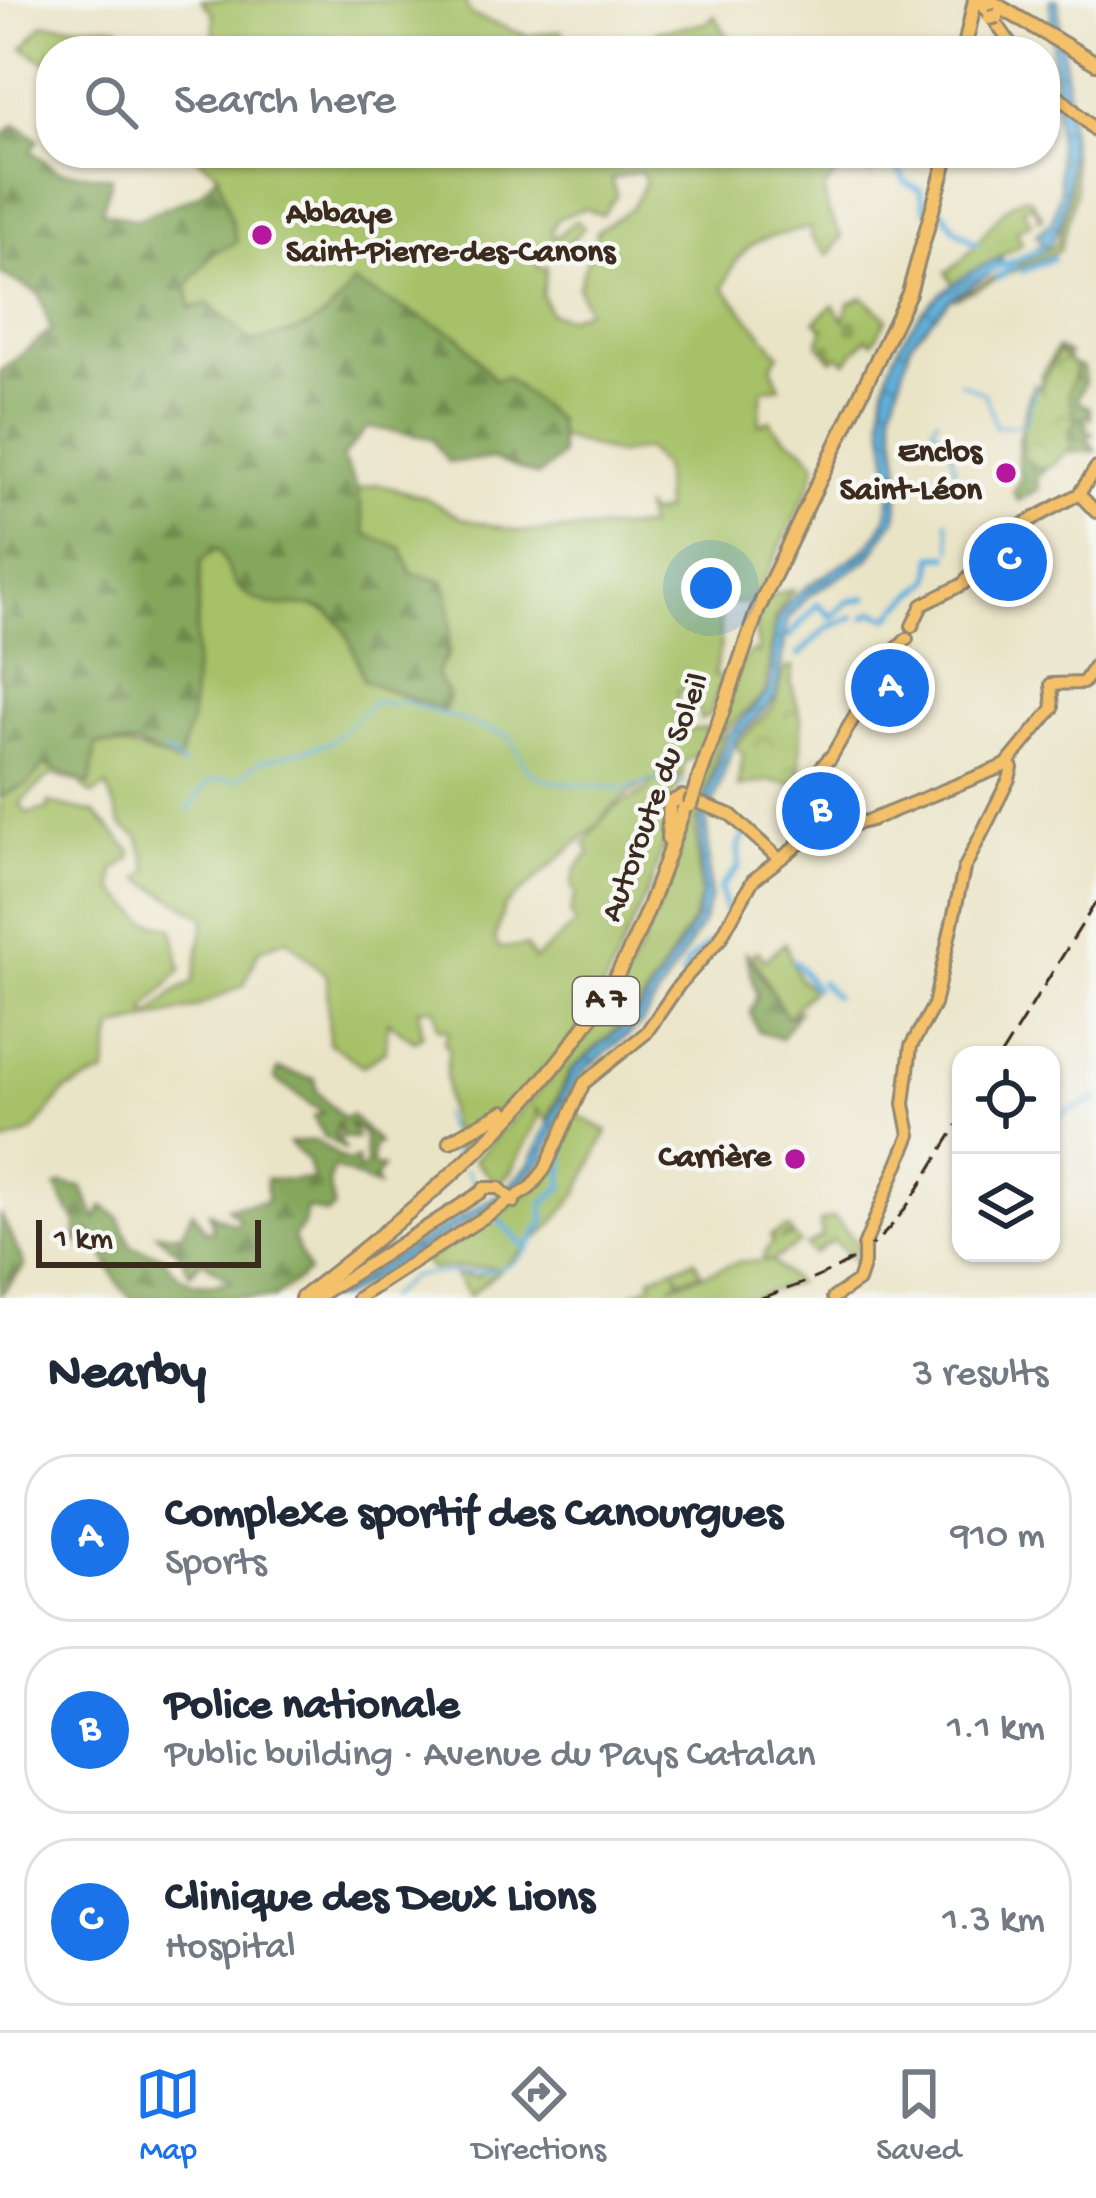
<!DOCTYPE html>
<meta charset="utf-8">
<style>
:root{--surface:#fff;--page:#f6f6f7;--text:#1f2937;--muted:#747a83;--line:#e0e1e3;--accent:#1a73e8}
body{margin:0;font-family:"Gochi Hand",sans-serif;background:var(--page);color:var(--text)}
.controls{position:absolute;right:36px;bottom:36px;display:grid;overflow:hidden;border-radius:24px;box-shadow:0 3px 9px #0004}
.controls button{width:108px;height:108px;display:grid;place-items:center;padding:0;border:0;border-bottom:3px solid var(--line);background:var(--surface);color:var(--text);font:60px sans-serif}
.scale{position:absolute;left:36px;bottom:30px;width:225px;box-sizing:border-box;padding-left:12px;border:6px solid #3b2a1e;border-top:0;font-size:33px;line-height:42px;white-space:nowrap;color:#3b2a1e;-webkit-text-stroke:9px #f6f6f2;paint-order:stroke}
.you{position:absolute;left:711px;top:588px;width:42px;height:42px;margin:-30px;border:9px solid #fff;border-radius:50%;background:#1a73e8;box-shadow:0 0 0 18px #1a73e833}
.badge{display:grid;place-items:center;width:78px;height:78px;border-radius:50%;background:var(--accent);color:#fff;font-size:39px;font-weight:700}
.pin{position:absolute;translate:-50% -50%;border:6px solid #fff;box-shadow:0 3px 12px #0006}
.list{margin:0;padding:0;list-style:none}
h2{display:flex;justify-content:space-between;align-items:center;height:156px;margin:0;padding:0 48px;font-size:51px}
h2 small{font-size:39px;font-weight:400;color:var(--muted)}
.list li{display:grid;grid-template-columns:78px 1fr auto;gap:36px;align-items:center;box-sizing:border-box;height:168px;margin:0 24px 24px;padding:0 24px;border:3px solid var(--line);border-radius:48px}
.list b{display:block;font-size:45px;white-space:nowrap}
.list p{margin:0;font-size:39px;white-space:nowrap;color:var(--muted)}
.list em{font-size:39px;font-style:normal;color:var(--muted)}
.icon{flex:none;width:66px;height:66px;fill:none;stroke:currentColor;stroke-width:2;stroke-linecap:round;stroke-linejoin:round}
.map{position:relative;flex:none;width:1096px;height:1298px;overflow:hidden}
.search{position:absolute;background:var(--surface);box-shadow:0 3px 9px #0004;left:36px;right:36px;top:36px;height:132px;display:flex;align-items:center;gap:30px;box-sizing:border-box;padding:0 42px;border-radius:48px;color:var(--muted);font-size:45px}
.sheet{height:732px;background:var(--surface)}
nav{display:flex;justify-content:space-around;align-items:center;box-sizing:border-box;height:168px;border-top:3px solid var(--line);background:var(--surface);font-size:33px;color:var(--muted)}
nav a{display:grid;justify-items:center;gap:6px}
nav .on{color:var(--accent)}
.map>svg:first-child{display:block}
.grass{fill:#a6c168;stroke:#707643;stroke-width:3;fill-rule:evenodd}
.forest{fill:url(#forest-firs);stroke:#60683d;stroke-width:3}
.cemetery{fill:url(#cemetery-stones);stroke:#707643;stroke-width:3}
.park{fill:url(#park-crowns);stroke:#707643;stroke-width:3}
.water{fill:url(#water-waves);stroke:#4e6d7c;stroke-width:3}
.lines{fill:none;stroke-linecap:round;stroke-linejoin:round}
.stream{stroke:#61b0db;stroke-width:3}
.canal{stroke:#61b0db;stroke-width:6}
.major-casing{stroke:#928772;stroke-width:16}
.highway-casing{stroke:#928772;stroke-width:18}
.major{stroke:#f4c16a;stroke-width:10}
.highway{stroke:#f4c16a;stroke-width:12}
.rail{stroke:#3b2a1e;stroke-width:3;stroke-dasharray:18 9;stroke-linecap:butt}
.major-bridge-casing{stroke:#928772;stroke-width:16;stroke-linecap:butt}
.highway-bridge-casing{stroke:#928772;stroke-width:18;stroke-linecap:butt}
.major-bridge{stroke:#f4c16a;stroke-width:10}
.highway-bridge{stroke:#f4c16a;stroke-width:12}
.poi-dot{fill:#b5179e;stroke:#f6f6f2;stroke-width:4.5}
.labels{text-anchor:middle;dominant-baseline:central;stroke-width:9;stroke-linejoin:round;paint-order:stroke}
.shield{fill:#f6f6f2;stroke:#73675e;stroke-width:3}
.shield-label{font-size:30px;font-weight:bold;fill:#3b2a1e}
.poi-label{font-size:33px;font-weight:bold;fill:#3b2a1e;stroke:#f6f6f2;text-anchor:end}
.street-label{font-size:33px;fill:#3b2a1e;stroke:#f6f6f2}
</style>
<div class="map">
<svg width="1096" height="1298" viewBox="0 0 1096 1298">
<defs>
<pattern id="forest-firs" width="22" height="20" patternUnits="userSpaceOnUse" patternTransform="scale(3)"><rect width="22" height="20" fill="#84a75c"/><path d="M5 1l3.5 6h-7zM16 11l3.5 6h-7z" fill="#6d884b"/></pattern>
<pattern id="cemetery-stones" width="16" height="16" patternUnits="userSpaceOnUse" patternTransform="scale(3)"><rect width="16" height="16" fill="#a6c168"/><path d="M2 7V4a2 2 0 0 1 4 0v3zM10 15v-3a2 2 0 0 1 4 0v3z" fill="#889d55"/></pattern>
<pattern id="park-crowns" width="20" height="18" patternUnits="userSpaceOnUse" patternTransform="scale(3)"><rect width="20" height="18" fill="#a6c168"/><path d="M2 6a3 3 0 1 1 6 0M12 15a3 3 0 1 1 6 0" fill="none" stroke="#889d55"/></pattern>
<pattern id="water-waves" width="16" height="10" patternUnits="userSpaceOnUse" patternTransform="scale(3)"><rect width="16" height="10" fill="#61b0db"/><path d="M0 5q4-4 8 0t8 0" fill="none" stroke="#518fb1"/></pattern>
</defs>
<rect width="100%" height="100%" fill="#f6f6f2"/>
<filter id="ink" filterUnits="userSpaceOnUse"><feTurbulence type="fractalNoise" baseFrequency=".00833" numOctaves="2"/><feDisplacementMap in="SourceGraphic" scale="24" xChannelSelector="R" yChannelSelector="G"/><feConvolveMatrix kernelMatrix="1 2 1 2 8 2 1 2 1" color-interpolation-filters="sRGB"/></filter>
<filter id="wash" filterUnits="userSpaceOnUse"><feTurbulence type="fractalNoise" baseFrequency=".004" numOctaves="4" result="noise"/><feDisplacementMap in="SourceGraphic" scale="48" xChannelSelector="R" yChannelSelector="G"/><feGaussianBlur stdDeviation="2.7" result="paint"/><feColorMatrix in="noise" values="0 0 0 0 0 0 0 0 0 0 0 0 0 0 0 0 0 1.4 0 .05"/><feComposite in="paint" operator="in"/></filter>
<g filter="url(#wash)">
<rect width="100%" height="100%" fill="#eae4c7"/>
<!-- grass -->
<path class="grass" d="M201 0H464L471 15 528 36 561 31 572 51H215L213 14Z
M715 16 737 51H659L657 31 707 23Z
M43 24 118 26 124 38 159 33 163 47 174 51H51V65L23 48Z
M1068 117 1076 190 1060 250 954 299 1057 244 1070 190Z
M191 153H514L517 157 523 153H831L839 170 824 190 828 211 842 237 828 256 811 237V228C767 238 741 235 724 288L779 354 771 366 780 387 762 390 759 424 770 420C782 443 805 442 816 465L811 484 753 603H719L721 644 714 676 723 678 710 715 700 720 697 692 678 691 677 731 710 728 700 753 684 762 682 777C652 773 616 799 599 823L504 907 495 938 499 948 526 946 534 960 576 924 570 913 576 893 572 886 576 869 590 852 585 844C592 833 602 819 611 811 626 798 642 800 652 781H681L666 806 665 840 650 886 600 996 569 1043 463 1155C445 1140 444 1070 449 1049L444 1042 449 1031 438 1028 435 1008 419 1009 422 1035 414 1041 388 1021 385 1051 363 1066 329 1043 327 976 287 939 259 950 244 985 194 1008 113 1028 105 1074 66 1090 32 1132 0 1144V797C20 788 28 776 45 765 91 732 132 746 178 763L191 720 201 560 218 548 269 603C335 601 347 619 363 680L418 703 450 652 411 573 366 535 357 489 377 484 424 497 463 519 522 532 647 527 644 508 650 514 664 511 663 468 646 449 617 454 559 437 557 419 503 380H494L460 337 354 284C321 327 305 331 251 342L209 304 191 308 187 286 212 253 218 173ZM641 171 646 181 632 208 598 230 578 287 587 310 567 318 550 313 542 294 547 267 539 268 538 257H557L584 227 576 220 555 238 551 232 557 219 585 208 602 215 617 195 611 179ZM52 774 79 782 92 795 107 786 122 827 138 836 149 870 140 879 205 918 193 982 173 993 152 1014 145 1013 146 1008 181 970 173 928 146 921 114 890V871L131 858V851L95 813 49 803 48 809 27 814 20 803Z
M1023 197 1031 199 1043 217 1036 220 1040 217 1032 204 1023 209 1031 223 1017 230 1022 244 953 284 946 272C977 255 991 212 1023 197Z
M793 589 775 618 765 694 727 728 721 725 741 662 752 651 759 653 755 629 766 597Z
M719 728 725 730 696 825 700 898 693 920 638 1009 570 1071 547 1120 535 1107 539 1117 510 1173 497 1184 474 1160C524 1107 577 1055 616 993 666 913 689 816 719 728Z
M785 943 799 979 813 989 787 1018 752 954 758 951 764 960Z
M575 1114 607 1131 577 1195 547 1230 469 1296 454 1273 475 1277 495 1267 430 1269 424 1261 528 1192Z
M834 1217 858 1244 851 1258 833 1240 813 1254 806 1246 822 1237 820 1222Z
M788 1228 792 1234 780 1239 793 1236 800 1243 771 1261 796 1283 749 1298H625L653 1284 650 1277 695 1260 701 1273 681 1280 676 1271 679 1281 670 1286 739 1262 770 1261 762 1257 773 1241 770 1236Z"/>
<!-- forest -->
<path class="forest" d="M16 124 38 140 31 151 59 171 112 177 102 211 135 220 201 194 218 173 237 242 212 254 187 286 191 308 208 304 252 342C300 332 326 326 353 283L460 337 494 380 506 377 557 420 561 456 538 476 493 459 448 462 431 438 368 427 342 457 357 487 366 534 402 548 411 573 445 582C452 618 455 643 436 675L449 696 444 711 363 680C330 557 295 635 241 590 231 581 225 560 218 549L201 560 191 720 178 764 137 745 96 744 90 785 44 765 28 784 0 797V372L51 330 39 294 0 273V137Z
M1057 348 1069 354 1067 362 1083 368 1085 382 1077 401 1089 407 1091 418H1081L1088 425 1085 430 1093 433 1087 438 1096 451 1063 453 1037 478 1039 489 1018 501 1013 491 1021 478C1013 455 1024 407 1034 384L1042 385 1041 377Z
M745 950 787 1017 798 1012 781 1039 758 1031 750 1013 757 995Z
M278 1069 315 1079 317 1091 343 1118 351 1115 379 1143 373 1146 372 1166 383 1167 375 1179 378 1187 333 1167 329 1183 334 1208 327 1214 307 1208 304 1225 293 1237 308 1272 274 1298H131C108 1278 109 1254 90 1231L77 1244 76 1223 56 1187 62 1184 82 1187 96 1219 103 1206 119 1218 132 1247 163 1256C179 1285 201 1289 231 1281L202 1261 190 1274 181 1255 156 1233 182 1234 192 1211 207 1232 213 1230 209 1212 236 1225 239 1219 227 1207 267 1201 266 1179 313 1180 308 1161 289 1143 315 1140 348 1162 357 1158 358 1171 366 1167 364 1135 349 1122 357 1138 341 1137 338 1121 335 1134 346 1150 325 1137 313 1117 323 1113 275 1079Z
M0 1213 25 1266 0 1295Z"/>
<!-- cemetery -->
<path class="cemetery" d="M863 297 887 318 873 342 867 338 846 362 839 356 832 360 818 344 824 329 815 321 833 305 844 321 848 303Z"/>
<!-- park -->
<path class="park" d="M1058 351 1076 367 1068 393 1077 423 1068 432 1071 449 1050 467H1035L1023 456 1022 428 1034 388 1042 386Z
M793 667 791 683 801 718 800 785 767 781 738 787 743 754 735 745 773 707 785 669Z"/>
<!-- water -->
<path class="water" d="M1050 0H1058C1062 59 1091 218 1039 254L1036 248 1043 243 1036 235 1052 221 1060 192Z
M1001 258 1003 265 949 300 911 342 892 408 901 482 896 518 868 560 808 596 788 620 776 697 736 739 707 820 710 899 702 924 641 1024 581 1073 542 1160 513 1194 504 1191 530 1164 573 1069 639 1012 696 919 701 896 700 814 728 735 769 691C775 666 768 641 779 618 802 571 864 571 885 520 899 485 885 454 883 419 879 346 935 282 1001 258Z
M502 1192 505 1198 496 1205 340 1298H326Z"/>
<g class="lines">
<!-- stream -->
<path class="stream" d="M960 382 985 394 996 427 1022 424
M938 418 933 426 950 445 955 471
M1025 424 1036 385
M947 520 952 549
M164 751 185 767
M258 762 330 743 376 701 390 705 399 700 509 736 529 771 548 781 620 789
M654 780 682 781
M209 781 238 779 256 765
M684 784 686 785
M622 789 649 783
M187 811 207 784
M442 1114 447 1129
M449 1145 458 1160
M466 1170 476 1187
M412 1277C454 1266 500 1285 528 1249
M387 1298 411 1277"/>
<!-- canal -->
<path class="canal" d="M859 153 862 161
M880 161 894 159 905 182 920 190 926 210
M864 165 870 173 879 162
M943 211 954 228
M955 229 976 244
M1023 271 1053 258
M987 272 1040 250
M998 278 1014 266
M931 578 934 556H948
M900 606 931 580
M865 617 874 612 889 618 896 611
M790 636 818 604 832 617 848 602 866 598
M799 655 827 628 853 617
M728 919 720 888 739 867 738 848 746 830
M795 961 815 988
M683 977 689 961 709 944
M821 982 834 996
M1056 1116 1096 1100
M499 1220 527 1249 544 1222
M544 1221 543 1204 562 1187 565 1134"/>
</g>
</g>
<g filter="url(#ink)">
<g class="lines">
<!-- major casing -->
<g class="major-casing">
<path id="major" d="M980 0 1016 51
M1045 83 1096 131
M1079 494 1096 512
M912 626 922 605 963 584 1014 529 1079 494 1096 468
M860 704 888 657 907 639
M830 759 861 705
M694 801 731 815 777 857
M800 839 871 820 1006 765 1053 708 1051 684 1083 683 1096 664
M798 842 819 798 818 771 831 756
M484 1188H499L514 1202
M864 1246 910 1135 904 1104 911 1046 934 1005 964 869 1009 779 1012 768 1008 763
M316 1298 481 1192
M358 1298 530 1188 545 1169 584 1083 646 1033 679 985 720 939 753 880 802 842
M833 1298 858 1281 864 1263"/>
</g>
<!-- highway casing -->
<g class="highway-casing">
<path id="highway" d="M988 0 1096 63
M964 51 975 0
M693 796 758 609 909 293 948 153
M668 838 670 803 682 797
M450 1141 504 1112
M302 1298C419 1207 545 1105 618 973 648 919 665 861 686 803"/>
</g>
<!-- major -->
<use href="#major" class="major"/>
<!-- highway -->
<use href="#highway" class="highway"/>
<!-- rail -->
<path class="rail" d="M1001 1055 1096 902
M761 1298C891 1255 892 1230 961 1119"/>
<!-- major-bridge casing -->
<g class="major-bridge-casing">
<path id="major-bridge" d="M864 1263V1246"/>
</g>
<!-- highway-bridge casing -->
<g class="highway-bridge-casing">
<path id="highway-bridge" d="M990 18 997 16
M690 805 693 796"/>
</g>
<!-- major-bridge -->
<use href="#major-bridge" class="major-bridge"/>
<!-- highway-bridge -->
<use href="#highway-bridge" class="highway-bridge"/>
</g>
</g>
<!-- markers -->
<g class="poi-dot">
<circle cx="262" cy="235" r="12"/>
<circle cx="1006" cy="473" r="12"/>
<circle cx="795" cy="1159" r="12"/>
</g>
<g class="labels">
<!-- shield labels -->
<rect class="shield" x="573" y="977" width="66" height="48" rx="9"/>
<g class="shield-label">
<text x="606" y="1001">A 7</text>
</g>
<!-- poi labels -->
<g class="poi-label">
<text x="286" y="216" text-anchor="start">Abbaye<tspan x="286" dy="38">Saint-Pierre-des-Canons</tspan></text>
<text x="982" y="454">Enclos<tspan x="982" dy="38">Saint-Léon</tspan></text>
<text x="771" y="1159">Carrière</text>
</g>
<!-- street labels -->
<g class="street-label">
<text transform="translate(657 798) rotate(-70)">Autoroute du Soleil</text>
</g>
</g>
</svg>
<div class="controls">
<button><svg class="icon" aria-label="locate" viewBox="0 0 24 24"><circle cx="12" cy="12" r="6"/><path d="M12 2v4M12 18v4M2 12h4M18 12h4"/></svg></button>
<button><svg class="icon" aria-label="layers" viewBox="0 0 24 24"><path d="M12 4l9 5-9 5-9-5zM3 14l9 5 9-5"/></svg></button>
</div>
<div class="scale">1 km</div>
<div class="you"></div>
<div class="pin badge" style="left:890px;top:688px">A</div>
<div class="pin badge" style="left:821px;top:811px">B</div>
<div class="pin badge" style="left:1008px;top:562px">C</div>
<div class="search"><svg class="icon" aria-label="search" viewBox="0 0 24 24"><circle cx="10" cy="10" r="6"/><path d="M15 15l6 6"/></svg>Search here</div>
</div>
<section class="sheet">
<h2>Nearby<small>3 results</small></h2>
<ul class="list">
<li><span class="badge">A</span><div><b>Complexe sportif des Canourgues</b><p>Sports</p></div><em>910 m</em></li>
<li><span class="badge">B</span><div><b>Police nationale</b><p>Public building · Avenue du Pays Catalan</p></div><em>1.1 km</em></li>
<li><span class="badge">C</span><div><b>Clinique des Deux Lions</b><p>Hospital</p></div><em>1.3 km</em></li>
</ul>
</section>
<nav>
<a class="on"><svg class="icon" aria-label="map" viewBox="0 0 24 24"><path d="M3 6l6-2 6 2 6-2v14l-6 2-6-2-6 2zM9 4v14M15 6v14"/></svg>Map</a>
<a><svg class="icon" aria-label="directions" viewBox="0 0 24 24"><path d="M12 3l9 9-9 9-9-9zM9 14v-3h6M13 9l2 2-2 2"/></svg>Directions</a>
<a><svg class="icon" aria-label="saved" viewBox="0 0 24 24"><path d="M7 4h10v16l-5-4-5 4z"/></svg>Saved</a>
</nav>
